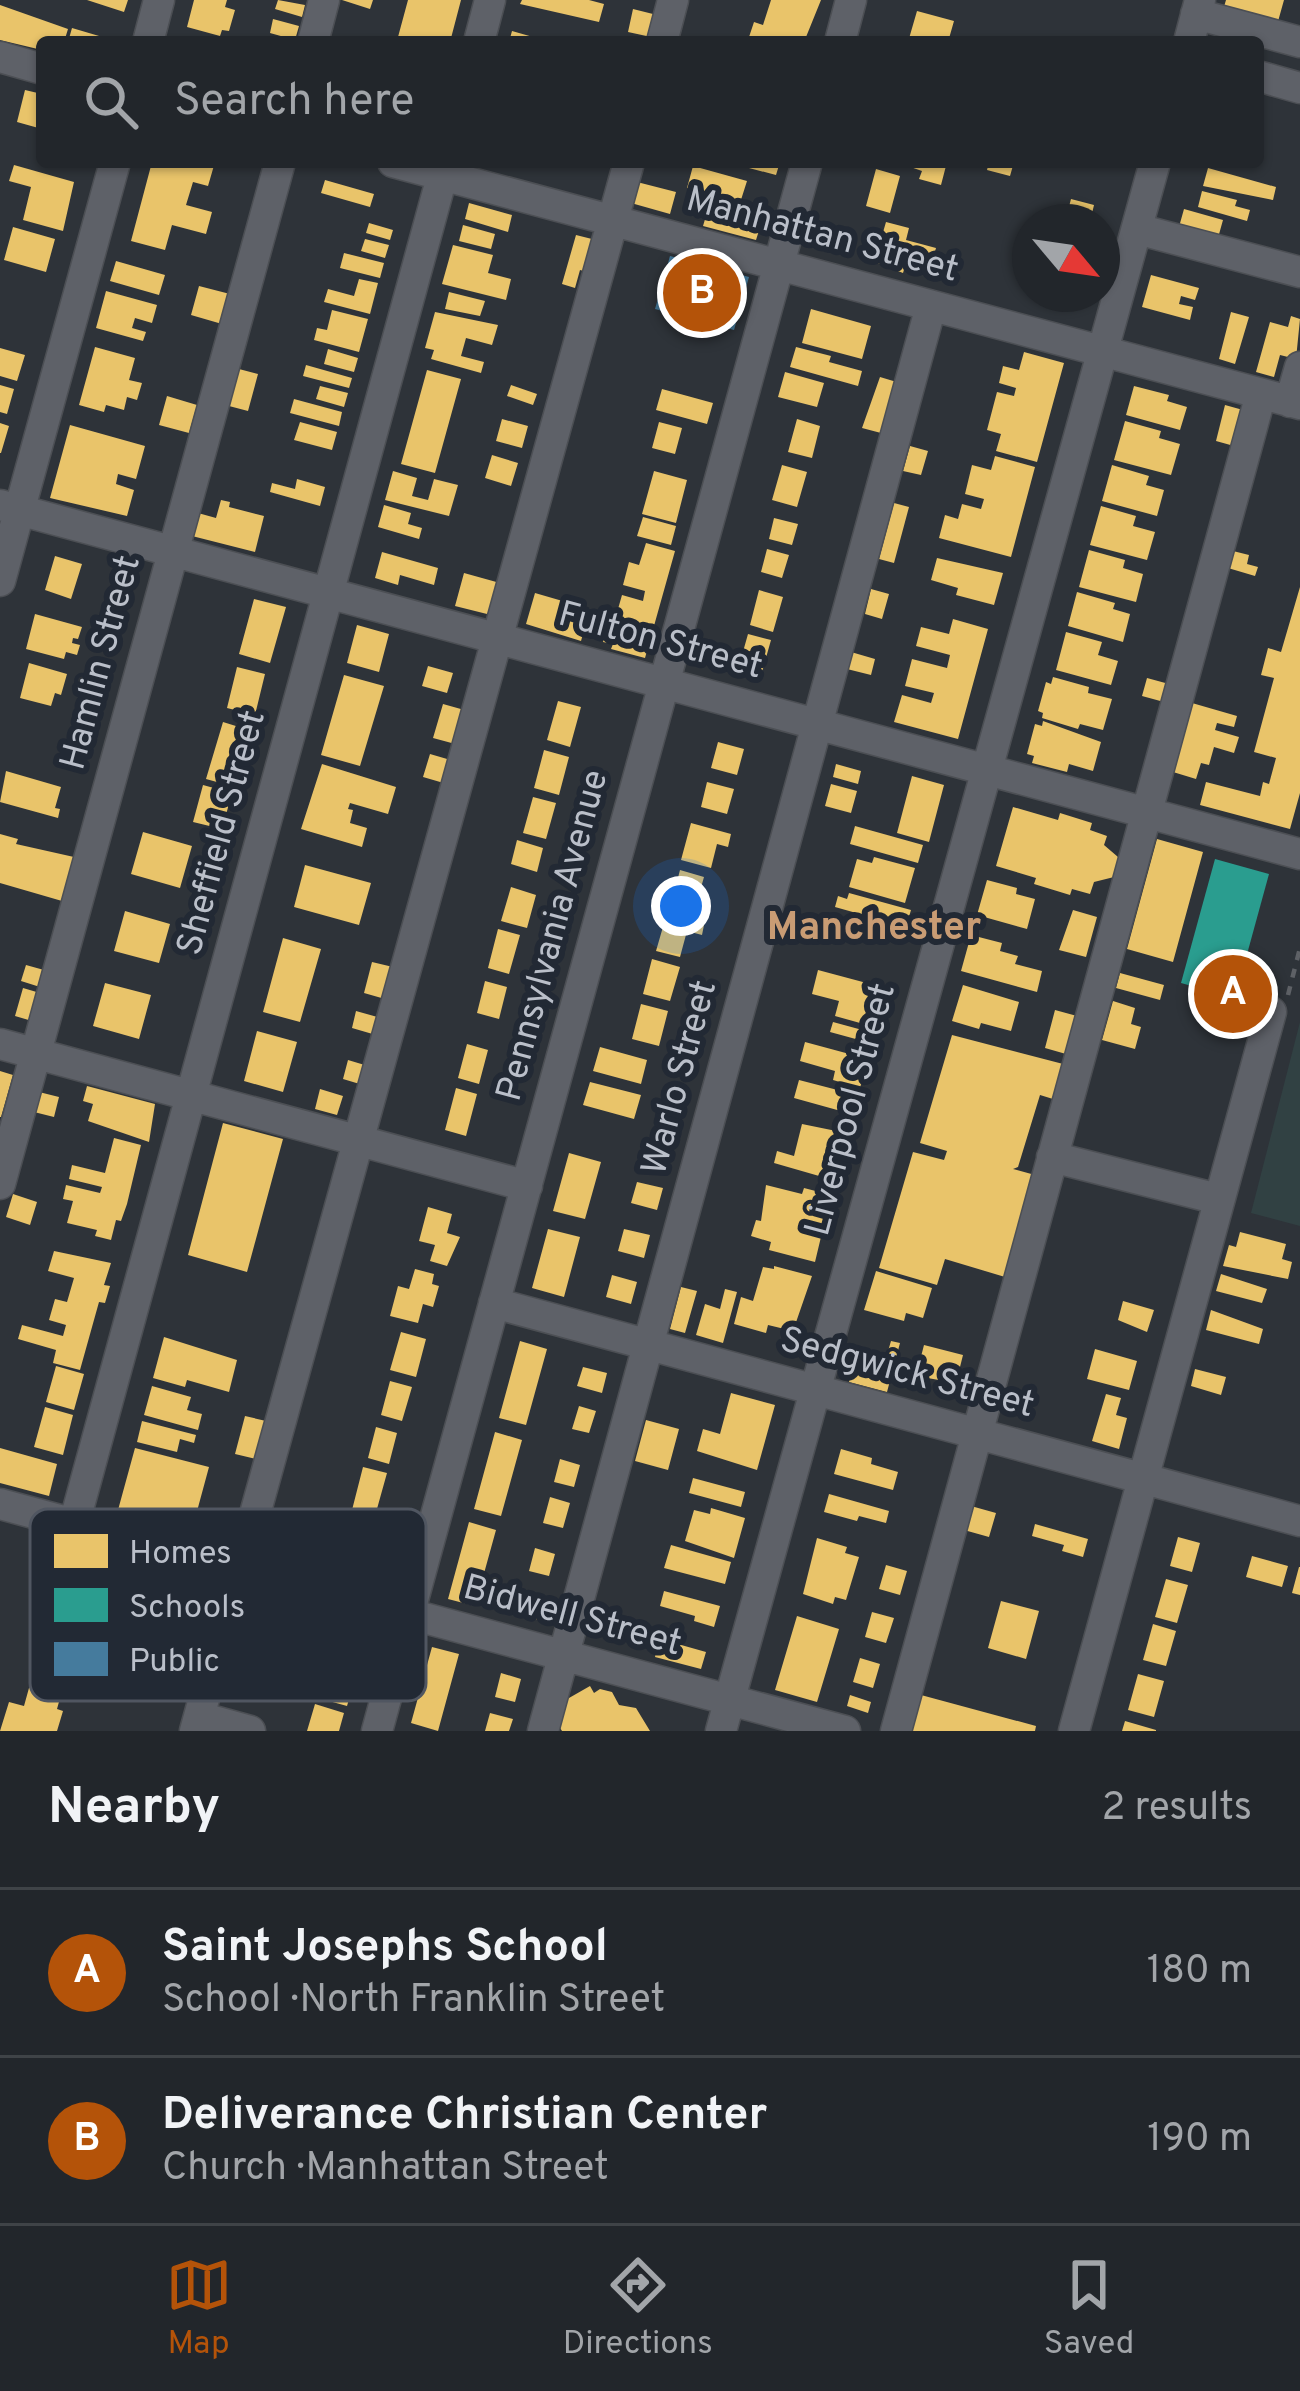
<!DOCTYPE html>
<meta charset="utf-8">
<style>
:root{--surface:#22262b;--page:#2e3237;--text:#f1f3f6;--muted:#a2a5a9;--line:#3f4347;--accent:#b45309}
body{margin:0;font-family:Overpass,sans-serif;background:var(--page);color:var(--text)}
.compass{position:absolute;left:1012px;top:204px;width:108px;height:108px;border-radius:50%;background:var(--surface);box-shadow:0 3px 9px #0004;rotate:119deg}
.you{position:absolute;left:681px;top:906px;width:42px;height:42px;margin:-30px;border:9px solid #fff;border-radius:50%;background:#1a73e8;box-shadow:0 0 0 18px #1a73e833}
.badge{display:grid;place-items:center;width:78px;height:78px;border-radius:50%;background:var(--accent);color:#fff;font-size:39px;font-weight:700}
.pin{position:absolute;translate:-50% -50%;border:6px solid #fff;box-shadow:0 3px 12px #0006}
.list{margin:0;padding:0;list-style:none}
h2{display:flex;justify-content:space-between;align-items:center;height:156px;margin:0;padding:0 48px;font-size:51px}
h2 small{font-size:39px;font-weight:400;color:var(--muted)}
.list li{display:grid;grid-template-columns:78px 1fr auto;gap:36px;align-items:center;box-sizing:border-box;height:168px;padding:0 48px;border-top:3px solid var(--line)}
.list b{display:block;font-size:45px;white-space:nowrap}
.list p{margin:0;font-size:39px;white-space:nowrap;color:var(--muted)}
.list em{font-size:39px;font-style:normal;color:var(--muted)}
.icon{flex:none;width:66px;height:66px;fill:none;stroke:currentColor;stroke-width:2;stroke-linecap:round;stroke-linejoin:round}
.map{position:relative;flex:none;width:1300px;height:1731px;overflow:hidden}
.search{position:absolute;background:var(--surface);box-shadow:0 3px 9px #0004;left:36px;right:36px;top:36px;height:132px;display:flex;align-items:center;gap:30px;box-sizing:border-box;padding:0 42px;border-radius:12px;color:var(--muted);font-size:45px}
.sheet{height:492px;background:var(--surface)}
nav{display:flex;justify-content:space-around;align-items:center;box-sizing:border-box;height:168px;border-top:3px solid var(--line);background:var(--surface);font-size:33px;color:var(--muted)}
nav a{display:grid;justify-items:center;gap:6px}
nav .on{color:var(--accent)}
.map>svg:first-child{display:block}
.green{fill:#314143}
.homes{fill:#e9c46a}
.schools{fill:#2a9d8f}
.public{fill:#457b9d}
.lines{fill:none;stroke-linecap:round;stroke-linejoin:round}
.minor-casing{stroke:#4c4f54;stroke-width:33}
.path{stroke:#5e6166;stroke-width:4.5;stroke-dasharray:9 9;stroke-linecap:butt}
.minor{stroke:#5e6168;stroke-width:30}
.labels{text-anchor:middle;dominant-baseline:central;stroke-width:12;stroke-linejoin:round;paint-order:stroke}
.street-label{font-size:36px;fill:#babfc9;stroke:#222934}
.neighbourhood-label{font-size:39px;font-weight:bold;fill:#c99c74;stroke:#222934}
.key{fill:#222934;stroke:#505661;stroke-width:3}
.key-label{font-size:33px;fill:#babfc9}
</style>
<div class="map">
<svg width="1300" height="1731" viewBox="0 0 1300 1731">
<rect width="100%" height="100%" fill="#2e3339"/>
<!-- green -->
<path class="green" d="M1300 1022V1226L1251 1213Z"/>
<!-- homes -->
<path class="homes" d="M87 0H128L124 12Z
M194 0H227L225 7 235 10 229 31 222 30 220 36 187 27Z
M278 0 305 5 302 17 275 9Z
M342 0H373L370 9Z
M408 0H461L450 42H414L398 37Z
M522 0H589L604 4 599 22 520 4Z
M771 0H821L804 42H764L749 37 754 22 763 25Z
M1226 0H1284L1277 25 1223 10Z
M0 5 68 29 64 42H42V50L0 40Z
M633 9 657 15 651 37 628 32Z
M917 11 954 21 948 42H908Z
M273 19 299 26 295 40 270 33Z
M72 28 116 41 115 42H68Z
M512 31 547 41V42H509Z
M25 90 42 94V129L17 122Z
M152 162H215L208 186 193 182 186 205 212 212 206 234 172 225 165 250 131 241Z
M751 162H780L776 175 749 168Z
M896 162H947L941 185 919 179 922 171Z
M989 162H1014L1010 176 987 170Z
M14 165 74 182 63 231 23 220 31 187 9 181Z
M693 166 747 181 740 203 687 188Z
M1208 168 1276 187 1273 200 1203 186Z
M876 169 900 176 890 213 866 206Z
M325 180 374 194 370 207 321 193Z
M637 182 676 192 670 214 631 203Z
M1202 191 1237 200 1235 206 1250 210 1247 221 1198 207Z
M1071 199 1094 205 1090 222H1065Z
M469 203 512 215 508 232 465 219Z
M709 206 762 221 756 240 703 226Z
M1184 209 1223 220 1216 245 1177 234Z
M886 222 909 228 906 240 936 248 929 273 905 266 903 273 870 260 874 245 879 246Z
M369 223 393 230 390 240 366 233Z
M463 225 495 234 491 249 459 241Z
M13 227 55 239 46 272 4 260Z
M576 235 596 240 587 272 580 270 575 288 562 284Z
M365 239 389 245 385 258 361 251Z
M453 245 493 255 488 273 511 279 506 300 442 284Z
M344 253 384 263 380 278 340 268Z
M116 261 165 275 159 295 110 281Z
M1151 275 1199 288 1195 300 1181 296 1179 304 1193 307 1190 320 1142 307Z
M359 279 378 283 370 314 324 302 328 289 354 296Z
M199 286 230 294 222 324 191 315Z
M106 291 157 305 152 323 135 318 132 328 146 332 143 341 96 328Z
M449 292 485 301 480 316 445 309Z
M811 309 871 326 862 359 802 343Z
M332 310 368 319 359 352 314 340 317 328 327 330Z
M435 312 498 325 492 345 466 338 461 356 484 362 481 373 431 359 434 350 425 348Z
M1231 312 1249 317 1235 364 1219 359Z
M1291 316 1300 319 1296 359 1280 355 1274 377 1256 372 1270 322 1288 327Z
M95 347 135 358 129 380 142 383 137 400 127 397 124 410 106 405 104 412 79 405Z
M796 347 831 356 829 362 862 371 858 386 790 367Z
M0 348 25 355 17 381 0 376Z
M328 349 358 358 354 372 324 364Z
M1024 352 1064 363 1037 462 996 451 1001 434 987 430 997 392 1014 396 1016 388 999 383 1003 366 1019 370Z
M306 365 352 378 349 388 303 376Z
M239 369 258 374 248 411 229 406Z
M427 370 461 379 435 473 401 464Z
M785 372 824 383 817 407 778 397Z
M880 377 900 383 897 395 891 394 881 433 862 428Z
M0 385 14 389 7 414 0 412Z
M511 385 537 394 533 405 507 396Z
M320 386 348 393 344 407 316 399Z
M1134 386 1169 395 1167 401 1187 407 1180 430 1126 415Z
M662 389 713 403 707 424 656 410Z
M167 396 197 405 189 433 159 425Z
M294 399 342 412 339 426 290 413Z
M1225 405 1243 410 1234 446 1216 441Z
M502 419 528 426 522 448 496 441Z
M797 419 820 426 812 458 788 452Z
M1125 421 1161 431 1159 438 1180 444 1171 475 1114 460Z
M300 422 337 432 332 450 294 440Z
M659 422 682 428 675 454 652 448Z
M0 423 9 426 1 453H0Z
M70 425 145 446 136 479 118 474 116 484 134 490 127 516 50 498Z
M910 446 928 451 921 475 903 471Z
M492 455 518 463 511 486 485 478Z
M995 456 1035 467 1011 557 939 538 945 515 958 519 962 504 981 509 984 499 965 494 972 465 991 470Z
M782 465 807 472 797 507 772 500Z
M1112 465 1149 476 1146 485 1164 490 1157 516 1102 501Z
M393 471 417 478 412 496 428 500 434 479 458 485 449 516 385 500Z
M654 471 687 480 676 523 642 514Z
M297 479 325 487 320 506 270 492 272 483 295 489Z
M221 500 230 502 229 507 264 516 255 552 192 536 198 513 216 518Z
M894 503 909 507 894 563 879 559Z
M384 505 411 513 408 524 422 528 419 539 378 527Z
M1101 506 1136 516 1133 526 1155 532 1147 560 1090 545Z
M643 517 676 526 671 545 637 536Z
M774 518 798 524 792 545 769 539Z
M646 543 675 551 645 658 611 649 613 644 603 642 613 608 618 609 622 595 643 601 645 591 623 585 629 562 639 565Z
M767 549 789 555 782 578 761 572Z
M1089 550 1125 560 1123 568 1143 574 1136 602 1079 587Z
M1233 551 1249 555 1247 564 1258 567 1255 576 1228 568Z
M382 552 438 568 434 585 400 575 398 585 375 578Z
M55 556 82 564 71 599 45 590Z
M937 558 1003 573 994 605 956 595 958 588 931 580Z
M464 573 500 583 491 615 455 606Z
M1300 587V793L1290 829 1200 805 1206 782 1260 796 1263 782 1269 784 1276 758 1254 752 1274 678 1261 675 1268 648 1281 652Z
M871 589 889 594 882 619 865 614Z
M759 590 783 597 773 632 750 625Z
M1077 592 1115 603 1113 609 1130 614 1123 642 1068 626Z
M535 593 590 609 581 641 526 624Z
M254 599 286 607 270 663 239 654Z
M35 614 82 627 78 639 73 638 72 643 80 645 77 655 66 652 64 659 26 649Z
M953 619 988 629 958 739 894 722 902 695 931 703 934 693 905 686 912 659 947 668 950 655 916 646 921 627 949 634Z
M357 625 389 634 379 672 347 663Z
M1066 632 1102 642 1098 655 1118 661 1111 685 1056 670Z
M748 634 771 640 760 679 737 673Z
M851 652 875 659 871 675 847 669Z
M29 663 67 674 61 695 55 693 51 706 20 698Z
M428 666 453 673 447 693 422 686Z
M237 667 265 674 255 715 227 708Z
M344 675 384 686 360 766 321 755Z
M1053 677 1089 687 1088 693 1112 699 1103 730 1080 724 1078 729 1042 718 1043 713 1038 711 1046 682 1051 684Z
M1147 678 1169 684 1164 702 1142 696Z
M558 701 581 707 570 747 547 740Z
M1192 703 1237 716 1234 727 1217 723 1215 730 1239 737 1234 753 1214 747 1209 765 1201 763 1196 779 1173 772Z
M443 704 468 711 459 745 433 738Z
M1043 721 1101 742 1093 771 1069 764 1067 772 1032 763 1034 756 1027 754 1035 724 1042 726Z
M223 722 252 731 235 787 206 779Z
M718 742 744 749 737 775 711 768Z
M544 750 569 757 559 795 534 788Z
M430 754 454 761 447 784 423 777Z
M322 764 396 787 388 814 350 803 348 809 353 810 350 823 367 828 362 847 301 829Z
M836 764 861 771 858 784 833 777Z
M6 771 61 787 55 808 60 809 58 818 0 802Z
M912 776 944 785 929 842 897 833Z
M707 782 734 789 727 814 701 807Z
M831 784 857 791 851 813 825 806Z
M203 785 232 793 222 829 193 822Z
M533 797 556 803 546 839 523 833Z
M1013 807 1058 820 1060 813 1092 823 1090 830 1107 836 1104 845 1118 857 1119 866 1114 877 1094 882 1090 894 1072 889 1070 895 1034 884 1036 878 996 866Z
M691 823 731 834 728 847 717 844 711 868 681 860Z
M855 826 923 845 918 863 850 844Z
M143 832 192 846 180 888 131 874Z
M0 834 18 839 16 844 74 857 62 901 0 883Z
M1157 839 1203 852 1173 962 1127 949Z
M517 840 543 848 537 872 511 864Z
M874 857 915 868 905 903 849 887 857 859 872 863Z
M305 865 371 883 359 925 294 907Z
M680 870 704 877 694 912 671 905Z
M987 880 1017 888 1016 894 1035 899 1027 929 977 915Z
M511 887 536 895 527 928 501 921Z
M849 893 911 910 906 927 835 907 838 896 847 899Z
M1073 910 1097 917 1086 957 1059 950Z
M125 911 170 924 159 963 114 951Z
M667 913 704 925 702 935 687 931 680 957 656 951Z
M498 929 520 935 509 974 488 968Z
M971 935 1002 943 1000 951 1018 956 1015 964 1042 971 1037 992 961 971Z
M283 938 321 949 300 1022 263 1012Z
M652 959 680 967 670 1001 643 994Z
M372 962 393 967 385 999 364 993Z
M26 965 44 970 40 987 21 981Z
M818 970 889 989 878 1028 835 1016 839 1001 812 994Z
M1120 973 1164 985 1160 1000 1116 988Z
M485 981 507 987 499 1019 477 1013Z
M105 983 151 995 139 1039 93 1026Z
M963 985 1019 1002 1011 1031 981 1023 979 1029 952 1021Z
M23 988 40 993 32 1021 15 1016Z
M1113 1001 1135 1008 1131 1024 1141 1027 1135 1049 1102 1040Z
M641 1004 668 1011 659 1046 632 1039Z
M1055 1010 1077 1016 1066 1054 1045 1048Z
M356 1011 381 1018 376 1035 352 1028Z
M833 1022 877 1034 874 1044 830 1032Z
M257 1031 297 1042 283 1092 244 1081Z
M952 1035 1067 1065 1060 1089 1056 1088 1053 1099 1040 1095 1018 1167 1013 1169 1035 1175 1005 1277 945 1259 937 1285 879 1268 913 1152 944 1160 947 1151 920 1143Z
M805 1042 868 1059 860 1088 833 1080 835 1071 800 1061Z
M467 1044 488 1050 479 1084 458 1078Z
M600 1047 647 1060 641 1084 593 1071Z
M348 1060 368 1066 363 1085 343 1079Z
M0 1071 13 1075 1 1117H0Z
M799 1080 853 1094 848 1113 794 1098Z
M590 1082 641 1095 634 1119 583 1105Z
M87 1086 155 1104 149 1142 88 1121 93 1104 83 1101Z
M456 1088 477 1094 466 1136 445 1130Z
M320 1089 343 1096 337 1115 315 1109Z
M39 1092 59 1097 54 1117 34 1112Z
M223 1123 283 1139 247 1272 188 1255Z
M802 1124 846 1133 833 1180 774 1163 777 1151 794 1156Z
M114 1138 141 1145 127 1204 121 1221 116 1220 111 1240 95 1236 97 1230 67 1223 73 1201 63 1199 66 1185 100 1193 102 1187 69 1179 72 1165 105 1173Z
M569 1153 601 1162 585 1219 553 1211Z
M637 1182 663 1188 657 1210 631 1203Z
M766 1185 802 1194 804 1188 831 1195 815 1262 769 1250 771 1242 751 1236 756 1220 761 1221Z
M13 1194 37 1202 30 1225 6 1217Z
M428 1207 452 1214 447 1233 460 1237 447 1266 430 1261 435 1245 419 1241Z
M548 1229 580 1237 564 1297 532 1288Z
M624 1229 650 1235 644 1258 618 1251Z
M1240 1232 1286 1244 1282 1259 1292 1262 1288 1279 1223 1266 1229 1245 1236 1247Z
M54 1251 111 1263 104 1285 110 1286 105 1303 99 1302 80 1370 53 1363 56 1350 18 1339 22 1325 63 1336 66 1325 49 1320 55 1299 67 1302 74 1278 48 1271Z
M774 1266 812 1276 793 1331 768 1325 766 1333 734 1324 741 1297 753 1301 763 1267 774 1269Z
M415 1269 434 1274 432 1284 439 1286 433 1307 423 1304 418 1323 390 1316 398 1286 409 1289Z
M876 1271 932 1288 923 1318 906 1313 904 1321 864 1310Z
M1221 1274 1267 1289 1262 1303 1216 1291Z
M612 1275 637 1282 631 1304 606 1297Z
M681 1287 697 1291 685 1333 670 1329Z
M725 1289 737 1292 723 1343 696 1335 705 1304 720 1309Z
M1123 1301 1154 1310 1147 1332 1118 1320Z
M1211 1310 1263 1329 1259 1344 1206 1330Z
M401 1332 426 1339 416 1377 390 1370Z
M164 1337 237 1360 229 1392 187 1380 185 1387 153 1378Z
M520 1341 547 1349 526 1425 499 1418Z
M891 1341 900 1343 887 1392 849 1382 857 1350 886 1358Z
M924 1345 963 1355 956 1383 916 1376Z
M1095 1349 1137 1361 1129 1390 1087 1379Z
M56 1366 84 1374 74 1410 46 1402Z
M583 1367 607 1373 602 1393 577 1386Z
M1195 1369 1226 1377 1221 1395 1191 1386Z
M390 1381 412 1387 402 1421 381 1415Z
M152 1386 191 1397 187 1410 202 1414 198 1430 144 1415Z
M731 1393 775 1405 757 1470 697 1451 703 1429 720 1434Z
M1106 1394 1121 1398 1116 1415 1127 1418 1119 1449 1092 1441Z
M579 1406 596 1411 589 1433 572 1429Z
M45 1407 73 1415 63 1455 34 1447Z
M245 1416 266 1421 256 1459 235 1454Z
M646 1420 679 1429 668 1470 635 1461Z
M142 1421 196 1435 194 1443 180 1439 177 1452 137 1442Z
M376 1427 397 1433 389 1464 368 1458Z
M495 1432 522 1440 501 1516 474 1509Z
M0 1448 57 1464 49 1496 0 1483Z
M135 1448 209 1467 193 1526 118 1510Z
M841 1449 872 1458 871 1464 898 1472 893 1490 834 1474Z
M560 1459 580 1465 574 1487 554 1482Z
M363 1467 387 1473 375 1516 352 1510Z
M693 1478 745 1492 741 1507 689 1493Z
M829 1494 889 1511 886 1523 859 1516 857 1521 824 1512Z
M550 1497 570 1503 563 1528 543 1523Z
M971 1506 996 1513 989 1537 964 1530Z
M711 1508 745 1518 734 1558 685 1541 694 1510 710 1514Z
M469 1522 496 1530 475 1606 448 1599Z
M1035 1524 1088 1539 1083 1557 1062 1551 1064 1545 1032 1536Z
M1178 1537 1200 1543 1192 1572 1170 1566Z
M817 1538 847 1547 845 1553 859 1557 846 1600 835 1597 833 1604 803 1594Z
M671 1545 731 1562 725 1584 664 1568Z
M535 1548 555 1554 549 1576 529 1571Z
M1252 1556 1288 1566 1282 1587 1246 1577Z
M886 1565 907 1571 900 1595 879 1589Z
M1299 1567H1300V1595L1292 1593Z
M1166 1579 1188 1585 1177 1623 1155 1617Z
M40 1583 86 1595 82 1611 125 1623 130 1605 176 1617 165 1659 141 1652 139 1661 75 1644 57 1709 63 1711 57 1731H0L9 1702 24 1706 47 1623 30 1619Z
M526 1591 546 1597 539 1620 520 1614Z
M664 1591 720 1606 714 1627 694 1621 695 1616 660 1606Z
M1001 1601 1039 1611 1026 1659 988 1648Z
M872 1612 894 1618 886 1643 865 1637Z
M797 1616 839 1629 817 1702 775 1690Z
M1153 1624 1176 1631 1166 1666 1143 1660Z
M660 1639 706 1652 701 1669 655 1657Z
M432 1647 459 1654 438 1731 411 1723Z
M860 1658 880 1664 873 1688 853 1682Z
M329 1660 358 1669 347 1706 318 1698Z
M501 1673 521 1679 515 1702 495 1697Z
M1138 1674 1164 1681 1154 1717 1128 1710Z
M590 1686 594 1693 600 1689 612 1692 619 1705 636 1708 650 1731H562L557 1723 560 1712 566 1709 562 1702Z
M850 1695 871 1702 868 1713 847 1706Z
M921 1695 1036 1726 1035 1731H910Z
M315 1704 344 1713 339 1731H307Z
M490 1713 513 1719 509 1731H485Z
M1125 1721 1156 1730V1731H1122Z"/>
<!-- schools -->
<path class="schools" d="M1215 859 1269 874 1235 998 1181 983Z"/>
<!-- public -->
<path class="public" d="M670 256 749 277 734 330 655 309Z"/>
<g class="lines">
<!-- minor casing -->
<g class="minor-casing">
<path id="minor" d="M1196 14 1300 42
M148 42 159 0
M313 42 324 0
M479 42 490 0
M662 42 673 0
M840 42 851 0
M1189 42 1200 0
M0 57 42 69
M1258 76 1300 88
M393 162 1300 404
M1137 229 1300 272
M1290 402 1300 367
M0 505 1300 854
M0 581 115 162
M0 1044 527 1186
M1052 1157 1218 1199
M0 1184 280 162
M494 1303 1300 1521
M0 1504 845 1731
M74 1524 446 162
M199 1717 250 1731
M195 1731 629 162
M377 1731 807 162
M543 1731 931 306
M721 1731 1155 162
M896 1731 1261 394
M1074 1731 1271 1012"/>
</g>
<!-- path -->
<path class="path" d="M1288 995 1300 948"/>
<!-- minor -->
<use href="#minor" class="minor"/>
</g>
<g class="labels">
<!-- street labels -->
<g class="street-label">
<text transform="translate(822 236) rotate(15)">Manhattan Street</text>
<text transform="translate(660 642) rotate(15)">Fulton Street</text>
<text transform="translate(102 663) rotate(-75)">Hamlin Street</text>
<text transform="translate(223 833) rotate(-75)">Sheffield Street</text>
<text transform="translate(554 936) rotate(-75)">Pennsylvania Avenue</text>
<text transform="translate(681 1078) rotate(-75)">Warlo Street</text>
<text transform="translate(852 1110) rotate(-75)">Liverpool Street</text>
<text transform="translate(907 1374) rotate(15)">Sedgwick Street</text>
<text transform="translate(572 1617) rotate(15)">Bidwell Street</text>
</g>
<!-- neighbourhood labels -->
<g class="neighbourhood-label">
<text x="874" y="929">Manchester</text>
</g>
</g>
<!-- legend -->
<rect x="30" y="1509" width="396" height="192" rx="18" class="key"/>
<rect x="54" y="1534" width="54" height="34" fill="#e9c46a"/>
<rect x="54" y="1588" width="54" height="34" fill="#2a9d8f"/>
<rect x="54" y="1642" width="54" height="34" fill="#457b9d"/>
<g class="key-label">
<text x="129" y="1563">Homes</text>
<text x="129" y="1617">Schools</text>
<text x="129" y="1671">Public</text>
</g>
</svg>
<svg class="compass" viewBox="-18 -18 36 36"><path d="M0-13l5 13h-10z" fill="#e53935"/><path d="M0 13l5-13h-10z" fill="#a2a5a9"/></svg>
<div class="you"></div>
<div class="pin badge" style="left:1233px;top:994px">A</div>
<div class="pin badge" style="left:702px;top:293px">B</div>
<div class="search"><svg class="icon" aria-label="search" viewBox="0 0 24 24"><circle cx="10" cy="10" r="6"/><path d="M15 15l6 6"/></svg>Search here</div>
</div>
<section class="sheet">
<h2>Nearby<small>2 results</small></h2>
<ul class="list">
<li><span class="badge">A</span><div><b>Saint Josephs School</b><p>School · North Franklin Street</p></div><em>180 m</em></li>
<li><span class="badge">B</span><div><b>Deliverance Christian Center</b><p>Church · Manhattan Street</p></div><em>190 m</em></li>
</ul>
</section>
<nav>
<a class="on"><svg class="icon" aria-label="map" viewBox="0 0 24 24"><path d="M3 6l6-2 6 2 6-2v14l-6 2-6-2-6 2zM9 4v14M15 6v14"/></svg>Map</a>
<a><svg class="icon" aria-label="directions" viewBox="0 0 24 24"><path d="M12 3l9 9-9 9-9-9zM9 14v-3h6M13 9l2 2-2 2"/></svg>Directions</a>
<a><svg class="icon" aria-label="saved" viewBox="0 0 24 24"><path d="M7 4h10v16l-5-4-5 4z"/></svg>Saved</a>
</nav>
